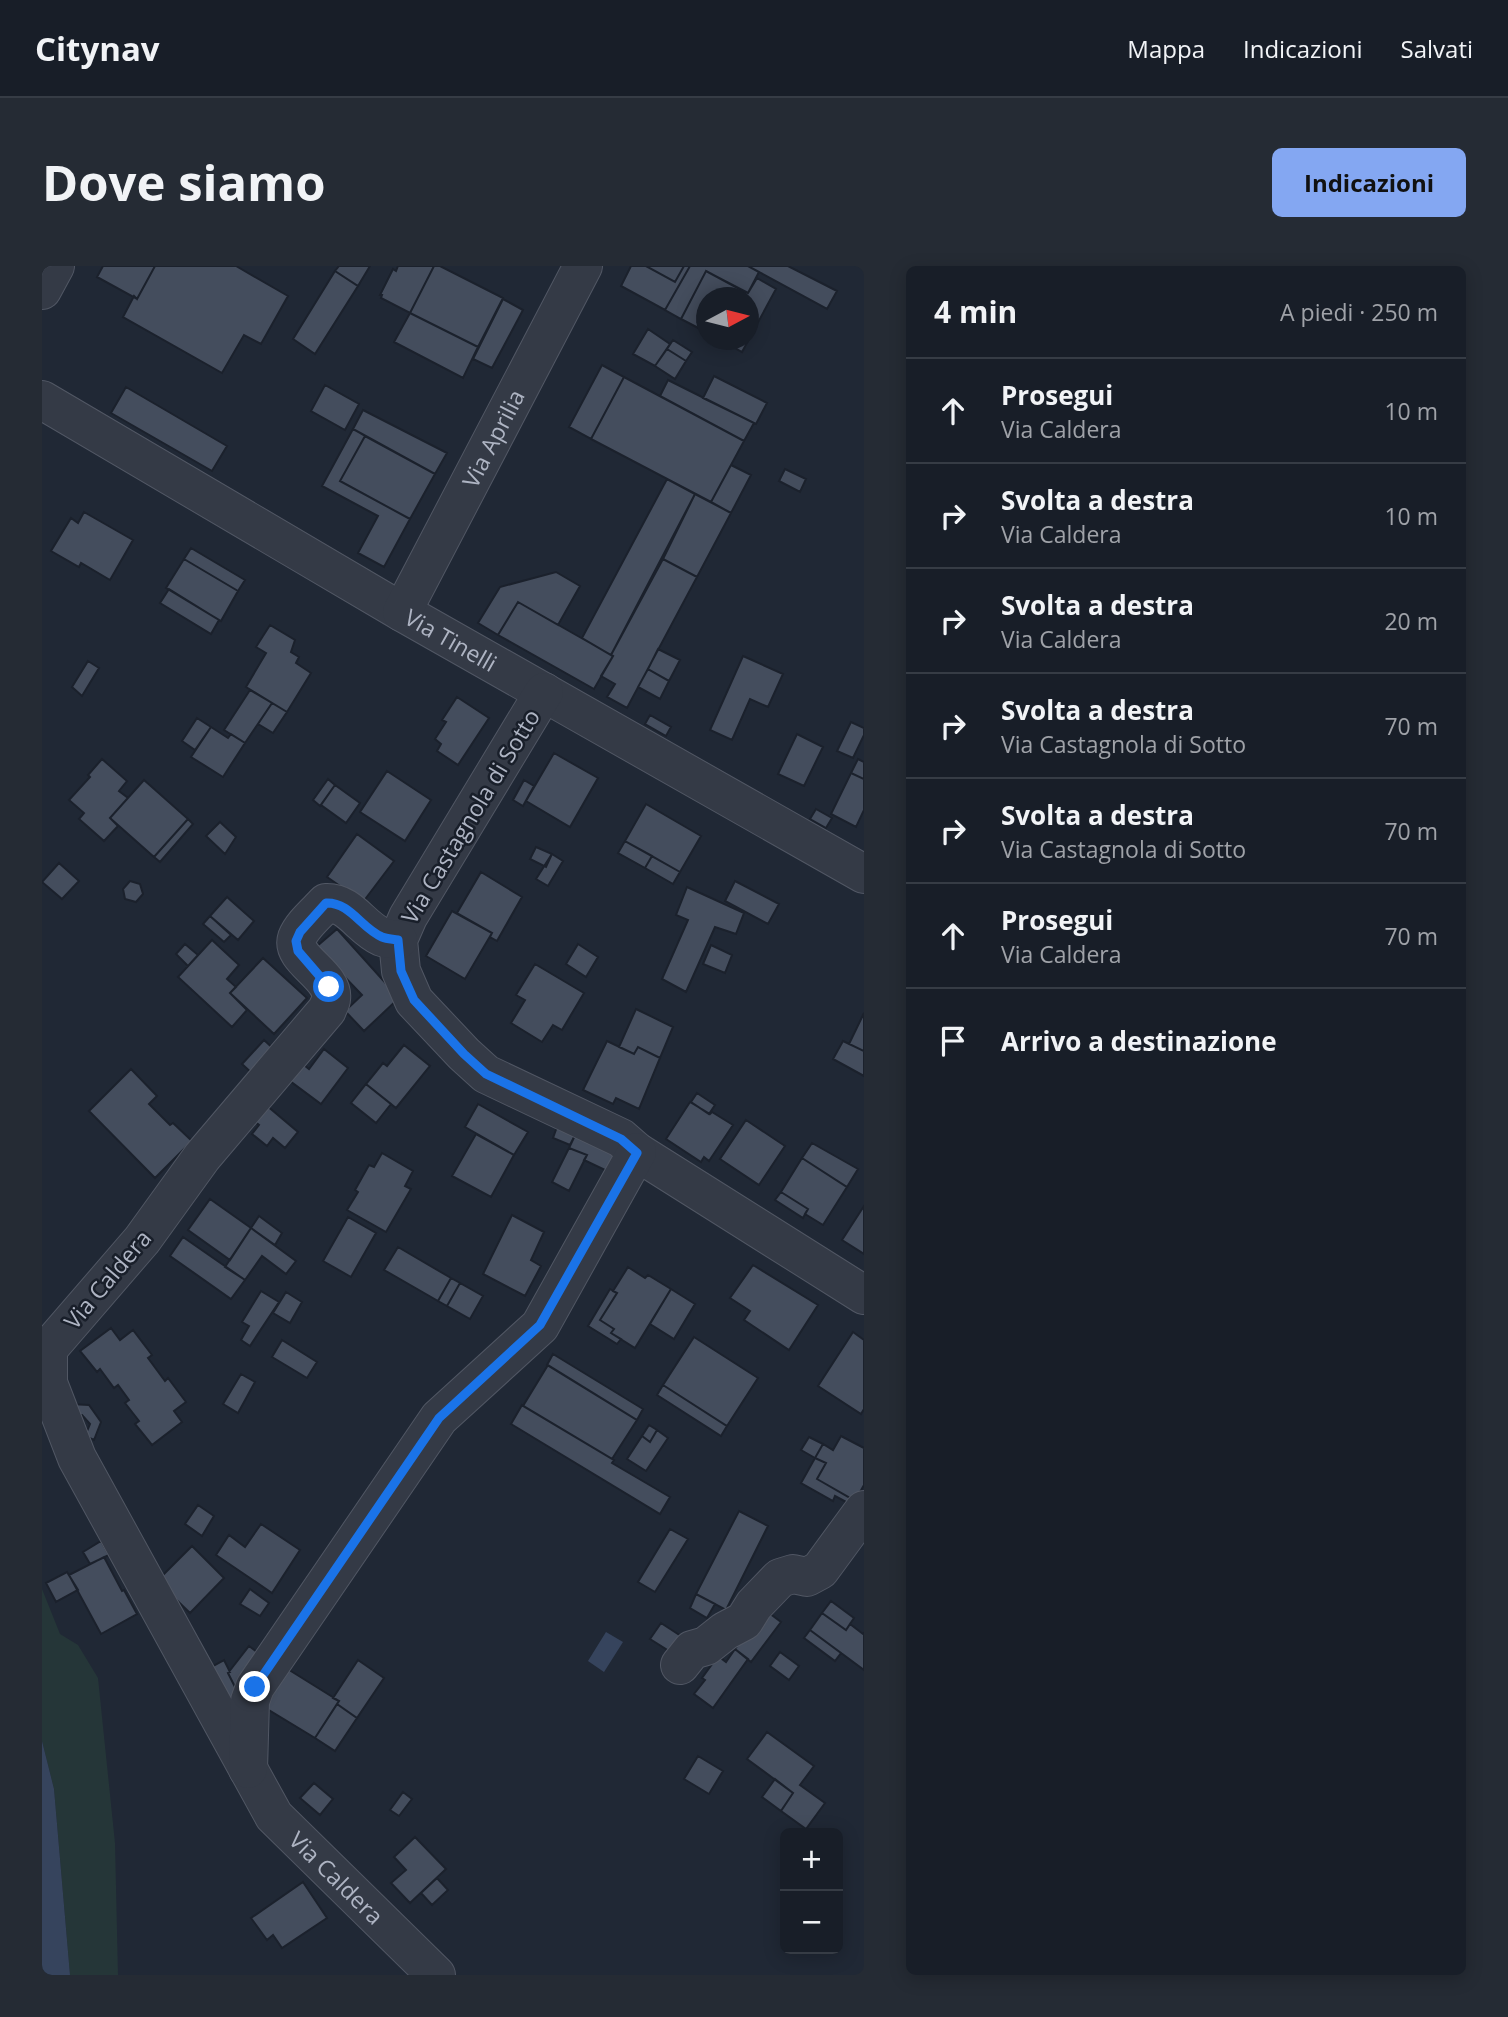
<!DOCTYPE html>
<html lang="it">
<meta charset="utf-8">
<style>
:root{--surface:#181e28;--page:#252b34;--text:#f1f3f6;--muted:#9fa2a8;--line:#363c45;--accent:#84a7f2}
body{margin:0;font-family:"Open Sans",sans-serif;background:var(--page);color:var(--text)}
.controls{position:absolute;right:21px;bottom:21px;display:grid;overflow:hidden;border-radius:10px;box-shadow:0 4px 18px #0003}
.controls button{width:63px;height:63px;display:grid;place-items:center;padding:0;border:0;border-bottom:2px solid var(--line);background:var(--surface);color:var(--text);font:35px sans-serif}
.compass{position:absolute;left:654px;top:21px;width:63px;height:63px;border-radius:50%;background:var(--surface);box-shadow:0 4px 18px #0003;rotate:83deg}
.stop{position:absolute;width:21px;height:21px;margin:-16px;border:5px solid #1a73e8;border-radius:50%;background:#fff}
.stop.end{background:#1a73e8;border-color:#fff;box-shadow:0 2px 7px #0008}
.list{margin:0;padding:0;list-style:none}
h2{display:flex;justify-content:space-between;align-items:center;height:91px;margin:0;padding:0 28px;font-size:30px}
h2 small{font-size:23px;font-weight:400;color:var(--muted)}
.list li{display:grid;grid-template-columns:46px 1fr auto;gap:21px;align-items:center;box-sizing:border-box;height:105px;padding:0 28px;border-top:2px solid var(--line)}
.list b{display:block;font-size:26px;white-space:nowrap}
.list p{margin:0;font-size:23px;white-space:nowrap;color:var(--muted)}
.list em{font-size:23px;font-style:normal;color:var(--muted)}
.icon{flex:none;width:38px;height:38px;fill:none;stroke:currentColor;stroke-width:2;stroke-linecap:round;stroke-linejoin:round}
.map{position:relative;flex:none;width:822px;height:1709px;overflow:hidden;border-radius:10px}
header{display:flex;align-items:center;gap:42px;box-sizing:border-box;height:98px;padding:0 35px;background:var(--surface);border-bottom:2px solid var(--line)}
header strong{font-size:33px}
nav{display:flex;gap:38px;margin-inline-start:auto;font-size:24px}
.intro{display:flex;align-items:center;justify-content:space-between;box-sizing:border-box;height:168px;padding:0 42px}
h1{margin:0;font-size:49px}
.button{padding:18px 32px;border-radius:10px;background:var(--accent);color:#111;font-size:24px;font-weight:700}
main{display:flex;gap:42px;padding:0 42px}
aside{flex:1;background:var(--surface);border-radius:10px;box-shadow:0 4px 18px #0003}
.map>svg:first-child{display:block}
.green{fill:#253638}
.water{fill:#36445d}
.building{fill:#444d5d;stroke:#1b212c;stroke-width:2}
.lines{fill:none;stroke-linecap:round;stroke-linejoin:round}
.minor-casing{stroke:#515764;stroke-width:40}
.minor{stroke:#343a46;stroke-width:38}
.route{stroke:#1a73e8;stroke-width:9}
.labels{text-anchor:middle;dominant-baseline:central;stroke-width:5;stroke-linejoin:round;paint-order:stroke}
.street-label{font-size:23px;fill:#aeb4c3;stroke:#191f2a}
</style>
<header>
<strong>Citynav</strong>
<nav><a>Mappa</a><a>Indicazioni</a><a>Salvati</a></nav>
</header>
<div class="intro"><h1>Dove siamo</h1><a class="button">Indicazioni</a></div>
<main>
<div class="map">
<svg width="822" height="1709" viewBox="0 0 822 1709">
<rect width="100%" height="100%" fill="#202835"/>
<!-- green -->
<path class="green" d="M0 1323 18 1368 36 1379 56 1412 73 1577 76 1709H28L12 1523 0 1475Z"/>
<!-- water -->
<path class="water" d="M564 1366 581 1376 562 1406 546 1395Z
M0 1475 12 1523 28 1709H0Z"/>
<!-- building -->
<path class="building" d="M61 0H113L95 33 55 11Z
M113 0H194L246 30 219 78 202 69 180 107 81 51 92 30 95 33Z
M297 0H328L316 20 293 5Z
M356 0H392L368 47 339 32 340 29H338L351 3 354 5Z
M392 0H398L461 32 436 81 368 47Z
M589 0H604L633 16 642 0H648L623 44 579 20Z
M604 0H642L633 16Z
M648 0H706L717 6 706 27 664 5 639 53 623 44Z
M706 0H746L795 25 785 43Z
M293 5 316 20 273 88 251 73Z
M664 5 703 26 700 32H664V66L639 53Z
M715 12 734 23 700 86 679 74H706V32H700L703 26 706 27Z
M461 33 481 44 450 102 431 93Z
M368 47 436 81 421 112 352 76Z
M606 63 628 78 613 100 591 88Z
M631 74 650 86 644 95 625 83Z
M625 83 644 95 633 113 613 100Z
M560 99 582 111 549 173 527 161Z
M672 110 725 137 714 158 661 132Z
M582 111 702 175 669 236 549 173Z
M626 114 712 157 702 175 618 130Z
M283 119 317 138 303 164 269 145Z
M84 121 185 180 170 205 69 147Z
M321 144 405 187 393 208 311 163Z
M311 163 323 170 298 215 368 253 342 301 316 287 336 250 280 220Z
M323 170 393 208 368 253 298 215Z
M689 199 709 209 689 247 669 236Z
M743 203 764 213 758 226 737 215Z
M625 213 653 228 569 389 540 372Z
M653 228 689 247 655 311 621 293Z
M42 246 91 274 68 314 39 297 37 301 9 285 29 252 36 257Z
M149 282 203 314 196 325 142 293Z
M142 293 196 325 179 355 124 322Z
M621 293 655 311 585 442 565 431 573 418 559 410 571 390 569 389Z
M514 306 538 320 516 359 476 336 456 369 436 357 458 321Z
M127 323 177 354 169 368 118 337Z
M476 336 571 390 552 423 456 369Z
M228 359 253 374 249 386 257 391 254 397 269 407 245 446 204 421 224 387 214 381Z
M616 383 638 394 627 415 606 403Z
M701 390 741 408 726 441 708 433 690 474 668 464Z
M46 395 57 402 40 430 30 421Z
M606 403 627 415 618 433 596 421Z
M208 424 230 437 203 477 182 464Z
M415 431 447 452 416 499 395 485 399 478 393 473 404 456 400 454Z
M230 437 245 446 231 467 216 458Z
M608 449 629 461 624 470 603 458Z
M155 452 169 461 153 484 140 475Z
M809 456 822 462V469L811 492 795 485Z
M169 461 186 472 189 468 203 477 181 511 149 491Z
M755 468 781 481 762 520 736 508Z
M512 487 556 512 528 561 484 535Z
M60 493 85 515 77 525 86 532 68 552 76 560 62 575 37 553 42 547 27 534 48 511 46 509Z
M816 493 822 496V513L809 507Z
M345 505 389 534 363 575 318 546Z
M809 507 822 513V544L814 561 789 548Z
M286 513 293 519 278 540 271 534Z
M102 514 146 553 112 591 68 552Z
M482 514 492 520 481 540 471 534Z
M293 519 318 537 304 557 279 539Z
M604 538 659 570 638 606 583 575Z
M774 543 790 552 784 562 768 553Z
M146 553 151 558 118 596 112 591Z
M178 556 194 571 183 588 164 570Z
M315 568 352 595 321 636 285 611Z
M583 575 610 590 603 602 576 587Z
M494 581 510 588 504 601 488 593Z
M510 588 521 595 506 620 494 613Z
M610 590 638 606 631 618 603 602Z
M17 597 37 615 20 633 0 616Z
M439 606 480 631 455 675 448 671 450 667 415 647Z
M88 615 98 618 101 628 94 636 83 633 81 623Z
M693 615 737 638 726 658 683 635Z
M645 621 702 647 694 668 673 661 644 726 620 713 646 654 634 649Z
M185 631 212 655 196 674 168 650Z
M410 645 450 667 423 713 384 690Z
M168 650 189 669 182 676 161 658Z
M295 663 357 732 322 765 303 745 320 729 274 681Z
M170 674 197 699 185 713 194 721 188 727 205 744 190 761 136 711Z
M143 678 156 689 146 700 134 688Z
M536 678 556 691 544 711 524 698Z
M669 679 690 689 683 707 661 698Z
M221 692 265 732 232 768 188 727Z
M493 698 542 727 520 764 511 759 500 776 469 757 483 734 474 729Z
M594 743 631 761 618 792 596 781 592 788 577 781Z
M822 747V785L807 778Z
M222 774 235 786 213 810 200 798Z
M565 775 592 788 596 781 618 792 597 843 574 832 571 838 541 824Z
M801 775 822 785V810L791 793Z
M362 779 388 800 354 842 324 818 341 797 345 800Z
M282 783 306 802 279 838 244 812 257 795 267 803Z
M89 803 115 830 107 838 128 859 131 857 150 875 113 912 47 845Z
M324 818 349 838 334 857 309 837Z
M655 827 673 839 667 848 649 836Z
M648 836 668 848 670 846 691 859 667 895 662 891 659 896 624 873Z
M436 838 486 866 472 889 423 861Z
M224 839 256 866 243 882 231 872 225 880 210 868 217 859 211 854Z
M704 854 743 880 717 919 678 893Z
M516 858 535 865 528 879 511 872Z
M536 863 576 880 565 905 542 894 545 889 527 882Z
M434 868 472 889 449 931 410 910Z
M770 877 816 903 805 921 760 892Z
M527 882 545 889 527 925 510 916Z
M340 887 371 905 363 920 369 923 344 966 305 944 316 926 313 924 327 899 332 901Z
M760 892 805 921 781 959 763 948 766 943 739 926Z
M739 926 766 943 761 952 733 934Z
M168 933 209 962 188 994 146 964Z
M822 940V988L800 974Z
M470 949 502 966 489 994 499 1000 483 1030 441 1008Z
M217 950 240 967 233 979 209 962Z
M306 951 334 967 309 1011 281 995Z
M209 962 254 995 244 1008 220 990 203 1014 183 1001Z
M141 971 203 1014 189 1033 128 990Z
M356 981 409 1012 396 1035 342 1004Z
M711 999 776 1039 747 1084 702 1054 708 1045 688 1032Z
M586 1001 603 1012 606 1009 629 1023 593 1082 569 1067 572 1063 558 1054 575 1027 571 1025Z
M409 1012 418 1017 405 1040 396 1035Z
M418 1017 441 1030 428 1053 405 1040Z
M568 1023 575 1027 558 1054 572 1063 569 1067 579 1073 575 1078 546 1060Z
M629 1023 653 1038 632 1073 608 1058Z
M219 1025 237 1036 208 1080 199 1074 207 1060 200 1056Z
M244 1026 260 1036 248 1057 231 1047Z
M69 1062 78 1074 91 1064 110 1089 106 1092 123 1115 126 1112 144 1136 132 1145 140 1156 110 1179 93 1158 97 1155 83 1137 87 1134 76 1119 72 1122 58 1103 55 1106 38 1085Z
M811 1066 822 1074V1143L819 1148 776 1120Z
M652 1071 716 1112 685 1160 621 1119Z
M240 1074 275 1096 265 1112 230 1091Z
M511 1088 601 1143 595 1154 505 1099Z
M506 1099 595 1154 570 1193 481 1140Z
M199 1108 213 1116 196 1147 181 1138Z
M621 1119 685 1160 679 1170 615 1129Z
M28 1138 47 1139 59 1156 52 1174 43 1170 48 1158 40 1149H28Z
M480 1139 572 1194 570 1197 628 1231 618 1248 469 1158Z
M607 1159 615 1164 608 1176 600 1170Z
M615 1164 626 1172 604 1205 585 1193 600 1170 608 1176Z
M799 1170 822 1182V1219L813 1235 775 1213 784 1197 773 1192 781 1178 791 1184Z
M767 1171 781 1178 773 1192 759 1184Z
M773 1192 784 1197 775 1213 808 1232 806 1237 793 1230 791 1235 759 1217Z
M156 1239 172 1250 160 1270 143 1258Z
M697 1245 726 1260 684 1344 654 1328Z
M219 1258 258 1284 230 1327 174 1289 187 1269 203 1281Z
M628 1263 646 1273 613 1326 596 1316Z
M59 1275 67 1289 48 1298 41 1286Z
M150 1280 182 1312 148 1347 115 1315Z
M62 1291 80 1325 82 1324 95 1348 59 1368 27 1309Z
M25 1306 36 1324 14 1336 4 1317Z
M208 1323 227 1337 218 1350 198 1338Z
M654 1328 673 1338 665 1352 648 1342Z
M789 1335 812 1352 804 1364 780 1347Z
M723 1344 739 1356 709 1396 693 1383Z
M780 1347 804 1364 808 1358 821 1368 822 1367V1404L768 1364Z
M619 1357 645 1374 635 1390 608 1373Z
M768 1364 799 1387 793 1395 762 1372Z
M207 1380 224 1393 200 1435 186 1407Z
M693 1383 706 1393 671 1442 652 1428 663 1414 660 1412 676 1390 684 1396Z
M738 1386 757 1400 747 1414 728 1400Z
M182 1394 188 1406 186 1407 200 1435 180 1446 158 1407Z
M316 1394 342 1412 315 1452 295 1438 297 1435 291 1432Z
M236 1397 297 1435 273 1472 212 1435Z
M295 1438 315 1452 293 1485 273 1472Z
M725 1466 772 1500 758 1519 783 1537 764 1563 739 1545 751 1527 705 1493Z
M656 1490 681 1505 667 1528 642 1513Z
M733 1513 751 1527 739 1545 720 1531Z
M272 1517 291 1533 278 1549 258 1532Z
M361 1526 370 1533 357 1550 348 1544Z
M373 1571 404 1603 368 1637 349 1617 364 1604 352 1591Z
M395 1612 406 1624 390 1639 379 1627Z
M261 1616 285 1652 240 1682 231 1669 225 1674 209 1652Z"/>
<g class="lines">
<!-- minor casing -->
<g class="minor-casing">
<g id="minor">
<path d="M0 24 13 0"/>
<path id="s1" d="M0 134 360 346 822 608"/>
<path id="s2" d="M360 346 541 0"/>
<path d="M502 426 366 651 356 674 359 705 372 735 422 788 444 808 579 872 595 886 822 1029"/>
<path id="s3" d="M356 674C351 673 345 673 340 671 319 662 308 636 284 637 275 647 260 659 255 672 248 693 293 710 289 733 289 737 286 740 285 744L160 891 100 974 6 1083V1117L35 1192 232 1550 394 1709"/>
<path d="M638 1399 650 1384 664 1380 683 1365 702 1355 712 1339 738 1312 751 1308 765 1311 778 1304 822 1244"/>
<path d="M206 1503 208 1435 213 1421 397 1152 498 1060 595 886"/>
</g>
</g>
<!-- minor -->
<use href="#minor" class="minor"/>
</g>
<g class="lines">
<!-- route -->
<path class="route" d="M213 1421 397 1152 498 1059 595 887 579 873 444 808 422 788 372 734 359 705 356 674C351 673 345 673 340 671 319 662 308 636 284 637L258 666 254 675 256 685 287 721"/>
</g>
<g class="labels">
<!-- street labels -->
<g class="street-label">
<text stroke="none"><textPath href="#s2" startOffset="196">Via Aprilia</textPath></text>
<text stroke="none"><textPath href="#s1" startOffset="474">Via Tinelli</textPath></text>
<text transform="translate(428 550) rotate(-59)">Via Castagnola di Sotto</text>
<text transform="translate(65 1013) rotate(-50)">Via Caldera</text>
<text stroke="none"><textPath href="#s3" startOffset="1264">Via Caldera</textPath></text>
</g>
</g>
</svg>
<div class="controls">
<button>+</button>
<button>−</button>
</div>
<svg class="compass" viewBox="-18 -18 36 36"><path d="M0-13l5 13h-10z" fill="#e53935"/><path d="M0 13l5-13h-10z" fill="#9fa2a8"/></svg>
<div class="stop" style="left:287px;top:721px"></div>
<div class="stop end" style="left:213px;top:1421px"></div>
</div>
<aside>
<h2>4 min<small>A piedi · 250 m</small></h2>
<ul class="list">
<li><svg class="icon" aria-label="ahead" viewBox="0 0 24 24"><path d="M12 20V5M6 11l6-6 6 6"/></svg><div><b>Prosegui</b><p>Via Caldera</p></div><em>10 m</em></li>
<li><svg class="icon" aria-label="right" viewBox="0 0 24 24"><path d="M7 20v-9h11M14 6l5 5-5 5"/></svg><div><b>Svolta a destra</b><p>Via Caldera</p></div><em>10 m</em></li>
<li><svg class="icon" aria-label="right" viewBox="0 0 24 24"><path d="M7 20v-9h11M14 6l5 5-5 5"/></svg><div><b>Svolta a destra</b><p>Via Caldera</p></div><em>20 m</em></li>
<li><svg class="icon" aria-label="right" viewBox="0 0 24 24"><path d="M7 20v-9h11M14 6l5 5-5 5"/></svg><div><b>Svolta a destra</b><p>Via Castagnola di Sotto</p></div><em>70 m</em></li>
<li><svg class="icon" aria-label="right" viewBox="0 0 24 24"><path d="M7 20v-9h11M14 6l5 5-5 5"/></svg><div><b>Svolta a destra</b><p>Via Castagnola di Sotto</p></div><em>70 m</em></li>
<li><svg class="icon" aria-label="ahead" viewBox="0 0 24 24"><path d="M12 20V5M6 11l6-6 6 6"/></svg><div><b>Prosegui</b><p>Via Caldera</p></div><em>70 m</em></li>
<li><svg class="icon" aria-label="arrive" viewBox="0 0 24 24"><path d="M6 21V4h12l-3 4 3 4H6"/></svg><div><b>Arrivo a destinazione</b></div></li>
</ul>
</aside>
</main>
